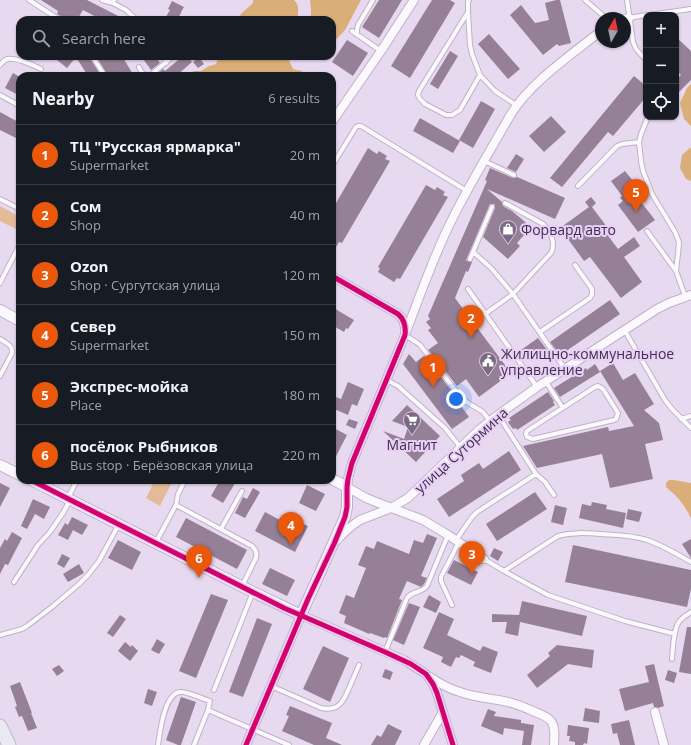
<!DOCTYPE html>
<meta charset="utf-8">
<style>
:root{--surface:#171b24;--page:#20242c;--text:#f1f3f6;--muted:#9ea1a6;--line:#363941;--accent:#ea580c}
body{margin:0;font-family:"Open Sans",sans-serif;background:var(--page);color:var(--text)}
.controls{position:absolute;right:12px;top:12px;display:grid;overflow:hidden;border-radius:8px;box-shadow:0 1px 3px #0004}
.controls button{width:36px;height:36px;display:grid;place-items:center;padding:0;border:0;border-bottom:1px solid var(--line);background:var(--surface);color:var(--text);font:20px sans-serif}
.compass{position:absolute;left:595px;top:12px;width:36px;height:36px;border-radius:50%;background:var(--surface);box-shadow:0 1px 3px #0004;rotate:9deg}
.you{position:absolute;left:456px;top:399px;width:14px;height:14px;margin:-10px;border:3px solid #fff;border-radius:50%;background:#1a73e8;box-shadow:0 0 0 6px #1a73e833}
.badge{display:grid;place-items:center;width:26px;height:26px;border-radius:50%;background:var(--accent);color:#fff;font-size:13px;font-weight:700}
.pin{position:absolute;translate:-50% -33px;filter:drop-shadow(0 1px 2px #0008)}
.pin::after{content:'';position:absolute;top:21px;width:14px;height:12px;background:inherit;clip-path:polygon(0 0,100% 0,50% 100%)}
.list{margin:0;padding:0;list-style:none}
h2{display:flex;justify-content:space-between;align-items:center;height:52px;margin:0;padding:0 16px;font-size:17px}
h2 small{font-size:13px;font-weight:400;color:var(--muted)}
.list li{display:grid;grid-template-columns:26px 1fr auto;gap:12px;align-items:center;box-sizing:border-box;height:60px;padding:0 16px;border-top:1px solid var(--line)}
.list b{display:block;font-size:15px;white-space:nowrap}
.list p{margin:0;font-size:13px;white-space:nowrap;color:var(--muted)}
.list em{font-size:13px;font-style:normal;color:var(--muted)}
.icon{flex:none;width:22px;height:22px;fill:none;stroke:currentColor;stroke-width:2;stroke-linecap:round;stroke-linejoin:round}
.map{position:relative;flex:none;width:691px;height:745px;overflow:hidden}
.search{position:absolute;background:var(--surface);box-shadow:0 1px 3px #0004;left:16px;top:16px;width:320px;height:44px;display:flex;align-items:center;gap:10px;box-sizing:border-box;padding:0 14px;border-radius:12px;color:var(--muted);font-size:15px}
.panel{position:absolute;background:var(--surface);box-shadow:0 1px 3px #0004;left:16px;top:72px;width:320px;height:412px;border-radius:12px}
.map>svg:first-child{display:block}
.green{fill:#e3bb98}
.forest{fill:#d9ae79}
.building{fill:#968098}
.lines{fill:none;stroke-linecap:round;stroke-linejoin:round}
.service-casing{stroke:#bfb2c7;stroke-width:6}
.minor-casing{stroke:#bfb2c7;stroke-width:10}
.tertiary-casing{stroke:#bfb2c7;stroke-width:12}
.primary-casing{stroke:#c2b9c7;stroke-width:15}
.service{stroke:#fbf9fd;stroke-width:4}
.minor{stroke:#fbf9fd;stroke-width:8}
.tertiary{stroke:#fbf9fd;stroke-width:10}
.primary{stroke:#e9eaf2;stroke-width:13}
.cycleway-casing{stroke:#e9d0f8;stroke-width:8}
.cycleway{stroke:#d6006c;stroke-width:5}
.labels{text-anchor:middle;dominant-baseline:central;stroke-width:4;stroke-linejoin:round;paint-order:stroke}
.poi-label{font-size:14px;fill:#403049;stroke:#e9d0f8;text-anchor:start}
.street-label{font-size:14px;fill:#403049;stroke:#e9d0f8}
</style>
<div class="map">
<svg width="691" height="745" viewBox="0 0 691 745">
<rect width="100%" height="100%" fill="#e7d9ef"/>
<!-- green -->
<path class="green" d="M0 206 20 217V226L18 230 0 221Z
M155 480H173L160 506 146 498Z"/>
<!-- forest -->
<path class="forest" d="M253 0H294C300 5 298 13 297 20H238L241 14 253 3Z
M310 0H361L345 30 332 44V20H311V9Z
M219 56H290L289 60 293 69 302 71 304 76H184L186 74 194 71H201L209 66 216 64Z
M691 84V126L684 119 680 103 687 88Z
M690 148H691V181L686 179 680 168 682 155Z
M669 480H674L691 483V518C684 504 678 497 666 487V483Z"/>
<!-- building -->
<path class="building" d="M41 0H87L126 20H102L83 10 77 20H63L62 17 57 14 58 11Z
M379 0H402L379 38 362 27Z
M432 0H450L455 3 410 78 391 66Z
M556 0H560L571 43 559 46 557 44 543 55 510 15 521 5 535 23 549 20 545 3Z
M172 1 184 7 181 12V13L177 20H164L170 10 168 9Z
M489 34 520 69 508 79 478 44Z
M676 37 691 51V80L676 95V80L681 75 676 70Z
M347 40 368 53 353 76 332 62Z
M450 51 458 56 438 89 430 84Z
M52 56H89L101 76H88L76 57 67 68Z
M96 56H122L134 76H108Z
M141 56H155L160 63 151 70Z
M183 56H187L192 62 176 76H155L163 69 165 71Z
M199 57 204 64 198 68 193 62Z
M13 73 20 77V96L5 88Z
M634 76 646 86V97L613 136 608 132 562 187 550 178Z
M481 101 495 109 473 148 459 140Z
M0 112 20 123V140L0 130Z
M551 116 566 132 544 152 529 136Z
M420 118 460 141 453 153 413 131Z
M368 148 377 154 379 151 387 156 385 159 390 161 342 243 339 242 332 254V210Z
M516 154 524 159 516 172 507 168Z
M490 168 513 178H515L517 177 565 198 555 219 487 189 502 202 503 206 512 211 531 227 517 243 520 246 508 259 483 237 495 208V205L494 204H490L467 258 466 260 467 261 472 262 468 272 466 271 455 298 511 373 479 397 466 379 457 386 430 352 428 350 438 343 428 330 431 328 426 322 430 319 428 316 487 181 485 180Z
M625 171 637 186 635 188 637 190 634 193 655 220 638 232 618 205 623 201 620 198 622 196 611 181Z
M426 185 435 190 437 187 445 192 443 195 448 197 400 279 397 278 394 282 378 272 380 268 378 267Z
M591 197 596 203 592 207 610 231 606 233 618 249 634 237 640 246 624 257 642 282 621 298 590 257 584 261 560 228 589 207 585 202Z
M610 300 620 314 562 354 559 350 557 351 550 342Z
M332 307 354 320 348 329 346 328 344 332 332 325Z
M538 338 551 355 544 360 539 353 529 360 521 350Z
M409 354 416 362 424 356 451 390 450 391 469 417 452 429 403 364Z
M613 363 623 380 635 373 654 404 644 410 659 423 663 440 645 444 653 479 610 488 602 454 537 468 523 446 608 427 609 431 634 426 600 371Z
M595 364 600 372 560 397 554 388 586 368 587 370Z
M348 382 364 389 357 406 352 404 348 415 332 408V406L336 397 341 399Z
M548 392 554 401 553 402 555 405 517 430 516 428 513 429 508 422 511 420 509 418Z
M407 405 440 436 416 462 383 431 404 439 408 427 392 421Z
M349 419 358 422 355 429 346 425Z
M332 427 347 435 332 464Z
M509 451 521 470 449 517 437 499 464 481 461 475 479 463 483 469Z
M220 480H237L223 503 211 496Z
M0 483 10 488 0 507Z
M307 485 325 494 316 511 299 503Z
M253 488 260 492 245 518 235 513 243 497 247 499Z
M535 492 547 509 497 541 486 524Z
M33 499 50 507 44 519 35 514 27 529 21 526Z
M592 502 607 505 606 509 626 513 623 528 579 518 582 504 591 506Z
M555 505 567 508 563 525 551 522Z
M628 509 642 512 639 522 626 519Z
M265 512 289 525 293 519 308 526 295 552 255 531Z
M72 517 88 525 82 535 73 530 68 540 58 535 65 523 68 525Z
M186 518 247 550 237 569 176 537Z
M12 532 22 538 8 565 5 564 0 574V548L5 539 7 541Z
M427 534 437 538 421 576 427 578 424 584 421 587 407 581 399 599 402 600 387 638 385 637 384 638 370 633 369 634 344 623 346 616 339 613 346 595 354 598 366 568 358 565 366 546 374 549 377 541 409 554 414 540 423 543Z
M691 539V558L682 544Z
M118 540 141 552 132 570 108 558Z
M573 545 691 570V589L687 607 565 582Z
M494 548 503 552 498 561 490 556Z
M62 554 70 558 64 568 57 564Z
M454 560 478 572 471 585 447 573Z
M79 564 84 573 68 582 63 574Z
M270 568 295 580 287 596 262 584Z
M211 594 228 600 196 678 179 671Z
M429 595 441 602 436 613 423 607Z
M522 601 587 616 582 636 520 622 518 636 505 633 507 622H492V614L519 615Z
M409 603 420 607 404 645 393 640Z
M439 612 454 619 447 635 480 651 483 646 498 652 491 673 473 666 475 662 461 655 459 658 456 657 451 667 441 662 443 657 423 648Z
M120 615 126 619 113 637 107 633Z
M257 618 272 624 243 697 229 692Z
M687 627H691V674L679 672Z
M157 639 165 644 159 654 151 650Z
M125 642 131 647 132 645 138 651 130 661 118 651Z
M557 645 594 650 592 668 568 664 537 688 527 675 550 656 548 653Z
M323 646 349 658 330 702 303 689Z
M654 664 664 706 658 708 654 707 653 703 625 711 619 689 649 682 645 666Z
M59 665 64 671 57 676 52 669Z
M385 669 393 672 390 680 382 677Z
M668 670 677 673 674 683 665 680Z
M20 682 32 713H31L37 728 28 731 22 716 19 717 15 707 17 706 10 686Z
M148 689 157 692 152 706 144 703Z
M181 697 196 702 181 745H178L166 740Z
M290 706 332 723 326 738 342 745H314L282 731 289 716 286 715Z
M585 708 600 711 599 723 583 721Z
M488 709 496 712 494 716 521 720V723L534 725 531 745H522L524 731 504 728 503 735 481 726Z
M629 720 635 745H620L617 733 613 734 611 724Z
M388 724 402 731 395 745H371L377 735 381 737Z
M568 725 589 728 587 744 584 743 583 745H575V742L569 741 570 736H567Z"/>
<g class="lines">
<!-- service casing -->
<g class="service-casing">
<path id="service" d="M29 0 60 20
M102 0 113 3 114 0
M469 0 468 1V12L419 91 418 95 420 99 425 104 446 115H452L460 110 480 75
M585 0 606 18
M627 0 633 42 636 49 646 60
M113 3 126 10 137 20
M468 12 470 45 472 54 480 75 495 91 516 105
M649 15 691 9
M629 18 646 15
M352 31 381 51
M357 35V30L358 25 373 0
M92 56 105 76
M164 56 166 63
M0 65C2 63 4 60 7 59 17 57 33 65 41 69
M139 67 144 76
M153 73 171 58
M0 95 20 106
M648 117 641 134 639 142 641 161 643 171 652 194 675 232 679 242 678 254 676 271 685 296
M484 161 514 175
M332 166 356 127 358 126H361L467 191
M578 186 617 146 622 144 639 142
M0 199 20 209
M647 231 676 271
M473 252 491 268 513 294 565 369
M470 259 492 207
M0 283 20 244
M468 289 537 387
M485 314 513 294 551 253C556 244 551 231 543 224L505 203
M625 331 665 400 672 409 691 428
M540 332 590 298 592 294V289L575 265
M405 335 416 342 420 345 460 396 465 401 483 412 490 421
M0 339C6 343 13 345 12 353L0 376
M387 380 398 386 445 428 461 448
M546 382 563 408
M598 386 603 389 618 413 616 419 614 420 533 439 527 437 526 434 527 431 595 387Z
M681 419 691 416
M536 474 545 482 554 495
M68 498 77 480
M176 505 252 546C256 550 257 552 256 558L242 586
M221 529 242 491
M456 540 472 517 477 512 536 474 498 415
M156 542 176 505 178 494 185 480
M484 559 504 571 548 595 625 621 675 634
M504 571 558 536C572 532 586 533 601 534 616 535 632 535 647 540 662 545 677 554 691 562
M14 582 38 545 50 532 63 513 70 500
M452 605 441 581V577L459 542
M0 635 22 629 27 626 52 607 78 585 88 575 99 561 119 524
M385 652 407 598C413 590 420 594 427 586L448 535
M672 659C673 649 673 630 679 622 682 617 687 615 691 612
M271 686 321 708C340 712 344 700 350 686 353 679 356 672 359 665
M214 690 253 592
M158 745C160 732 164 694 180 692 187 691 203 699 210 701L208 710
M194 745 208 710 289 745"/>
</g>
<!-- minor casing -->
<g class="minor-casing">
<path id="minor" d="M625 19 629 18
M332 122 381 51 414 0
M332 276 398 314C405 320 406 327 405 335L352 463 348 479 347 487 366 498 376 502 423 520 448 535 484 559
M406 332C419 298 431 264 446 232 465 191 489 153 511 114 531 82 571 55 601 31
M337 540C344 532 351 526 360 520L391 508 408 498 479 430 498 415 537 387 657 309 669 303 691 295
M430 677C439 683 449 689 460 692 476 698 492 698 508 702 517 704 526 708 535 712 540 714 547 716 551 721 556 728 554 737 554 745
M655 712 664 745
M246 745 301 615 404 660 426 674 433 684 437 693 453 745
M424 745 443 712"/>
</g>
<!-- tertiary casing -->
<g class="tertiary-casing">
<path id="tertiary" d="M0 310 20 321
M0 465 20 475
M31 480 253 592 301 615 345 517 347 507V487L332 479"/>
</g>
<!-- primary casing -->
<g class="primary-casing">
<path id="primary" d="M0 726 9 745"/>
</g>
<!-- service -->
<use href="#service" class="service"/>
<!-- minor -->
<use href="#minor" class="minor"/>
<!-- tertiary -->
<use href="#tertiary" class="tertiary"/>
<!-- primary -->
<use href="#primary" class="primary"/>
<!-- cycleway casing -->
<g class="cycleway-casing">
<path id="cycleway" d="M31 480 284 608 385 652 411 664 426 674 433 684 437 693 453 745
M246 745 308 599 334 544 345 517 347 507V487L348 479 352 463 405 335C406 327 405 320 398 314L332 276"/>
</g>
<!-- cycleway -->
<use href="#cycleway" class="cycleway"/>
</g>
<!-- icons -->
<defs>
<g id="shop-pin" transform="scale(0.9)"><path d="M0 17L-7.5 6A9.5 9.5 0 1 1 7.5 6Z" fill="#7a6b83" stroke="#e9d0f8"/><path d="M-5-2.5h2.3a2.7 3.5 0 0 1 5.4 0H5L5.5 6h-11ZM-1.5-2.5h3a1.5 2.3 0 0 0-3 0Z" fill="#fff"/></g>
<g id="civic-pin" transform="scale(0.9)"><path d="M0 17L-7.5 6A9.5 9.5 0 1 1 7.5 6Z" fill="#7a6b83" stroke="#e9d0f8"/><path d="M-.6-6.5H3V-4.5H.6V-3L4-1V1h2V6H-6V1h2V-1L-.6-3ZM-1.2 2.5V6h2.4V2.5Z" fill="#fff"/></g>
<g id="supermarket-pin" transform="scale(0.9)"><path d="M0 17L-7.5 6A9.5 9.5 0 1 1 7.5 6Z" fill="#7a6b83" stroke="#e9d0f8"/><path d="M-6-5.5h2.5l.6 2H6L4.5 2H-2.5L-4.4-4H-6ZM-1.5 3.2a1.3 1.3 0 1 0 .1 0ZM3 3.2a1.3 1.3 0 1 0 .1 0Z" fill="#fff"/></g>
</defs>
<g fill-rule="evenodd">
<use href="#shop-pin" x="508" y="229"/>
<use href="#civic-pin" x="488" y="361"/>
<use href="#supermarket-pin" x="412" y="420"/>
</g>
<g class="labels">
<!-- poi labels -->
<g class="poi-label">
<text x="521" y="229">Форвард авто</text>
<text x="501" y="353">Жилищно-коммунальное<tspan x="501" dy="16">управление</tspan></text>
<text x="412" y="444" text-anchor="middle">Магнит</text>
</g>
<!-- street labels -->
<g class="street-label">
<text transform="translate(461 450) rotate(-42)">улица Сутормина</text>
</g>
</g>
</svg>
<div class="controls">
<button>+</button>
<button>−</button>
<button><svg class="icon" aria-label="locate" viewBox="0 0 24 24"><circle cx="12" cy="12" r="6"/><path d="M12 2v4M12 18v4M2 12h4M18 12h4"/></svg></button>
</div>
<svg class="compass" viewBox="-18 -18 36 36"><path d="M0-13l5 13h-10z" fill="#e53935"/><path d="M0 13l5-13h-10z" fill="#9ea1a6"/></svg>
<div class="you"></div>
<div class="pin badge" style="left:433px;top:387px">1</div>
<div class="pin badge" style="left:471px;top:338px">2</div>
<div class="pin badge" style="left:472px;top:574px">3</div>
<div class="pin badge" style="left:291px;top:545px">4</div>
<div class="pin badge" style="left:636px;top:212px">5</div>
<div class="pin badge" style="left:199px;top:578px">6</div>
<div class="search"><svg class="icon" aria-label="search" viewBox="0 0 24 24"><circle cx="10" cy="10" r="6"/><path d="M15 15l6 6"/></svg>Search here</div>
<section class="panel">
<h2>Nearby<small>6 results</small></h2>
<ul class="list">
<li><span class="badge">1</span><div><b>ТЦ &quot;Русская ярмарка&quot;</b><p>Supermarket</p></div><em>20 m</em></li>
<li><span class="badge">2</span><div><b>Сом</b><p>Shop</p></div><em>40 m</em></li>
<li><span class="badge">3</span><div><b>Ozon</b><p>Shop · Сургутская улица</p></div><em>120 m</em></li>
<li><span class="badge">4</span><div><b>Север</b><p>Supermarket</p></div><em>150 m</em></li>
<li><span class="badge">5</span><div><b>Экспрес-мойка</b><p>Place</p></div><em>180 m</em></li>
<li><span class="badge">6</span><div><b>посёлок Рыбников</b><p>Bus stop · Берёзовская улица</p></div><em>220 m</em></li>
</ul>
</section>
</div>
